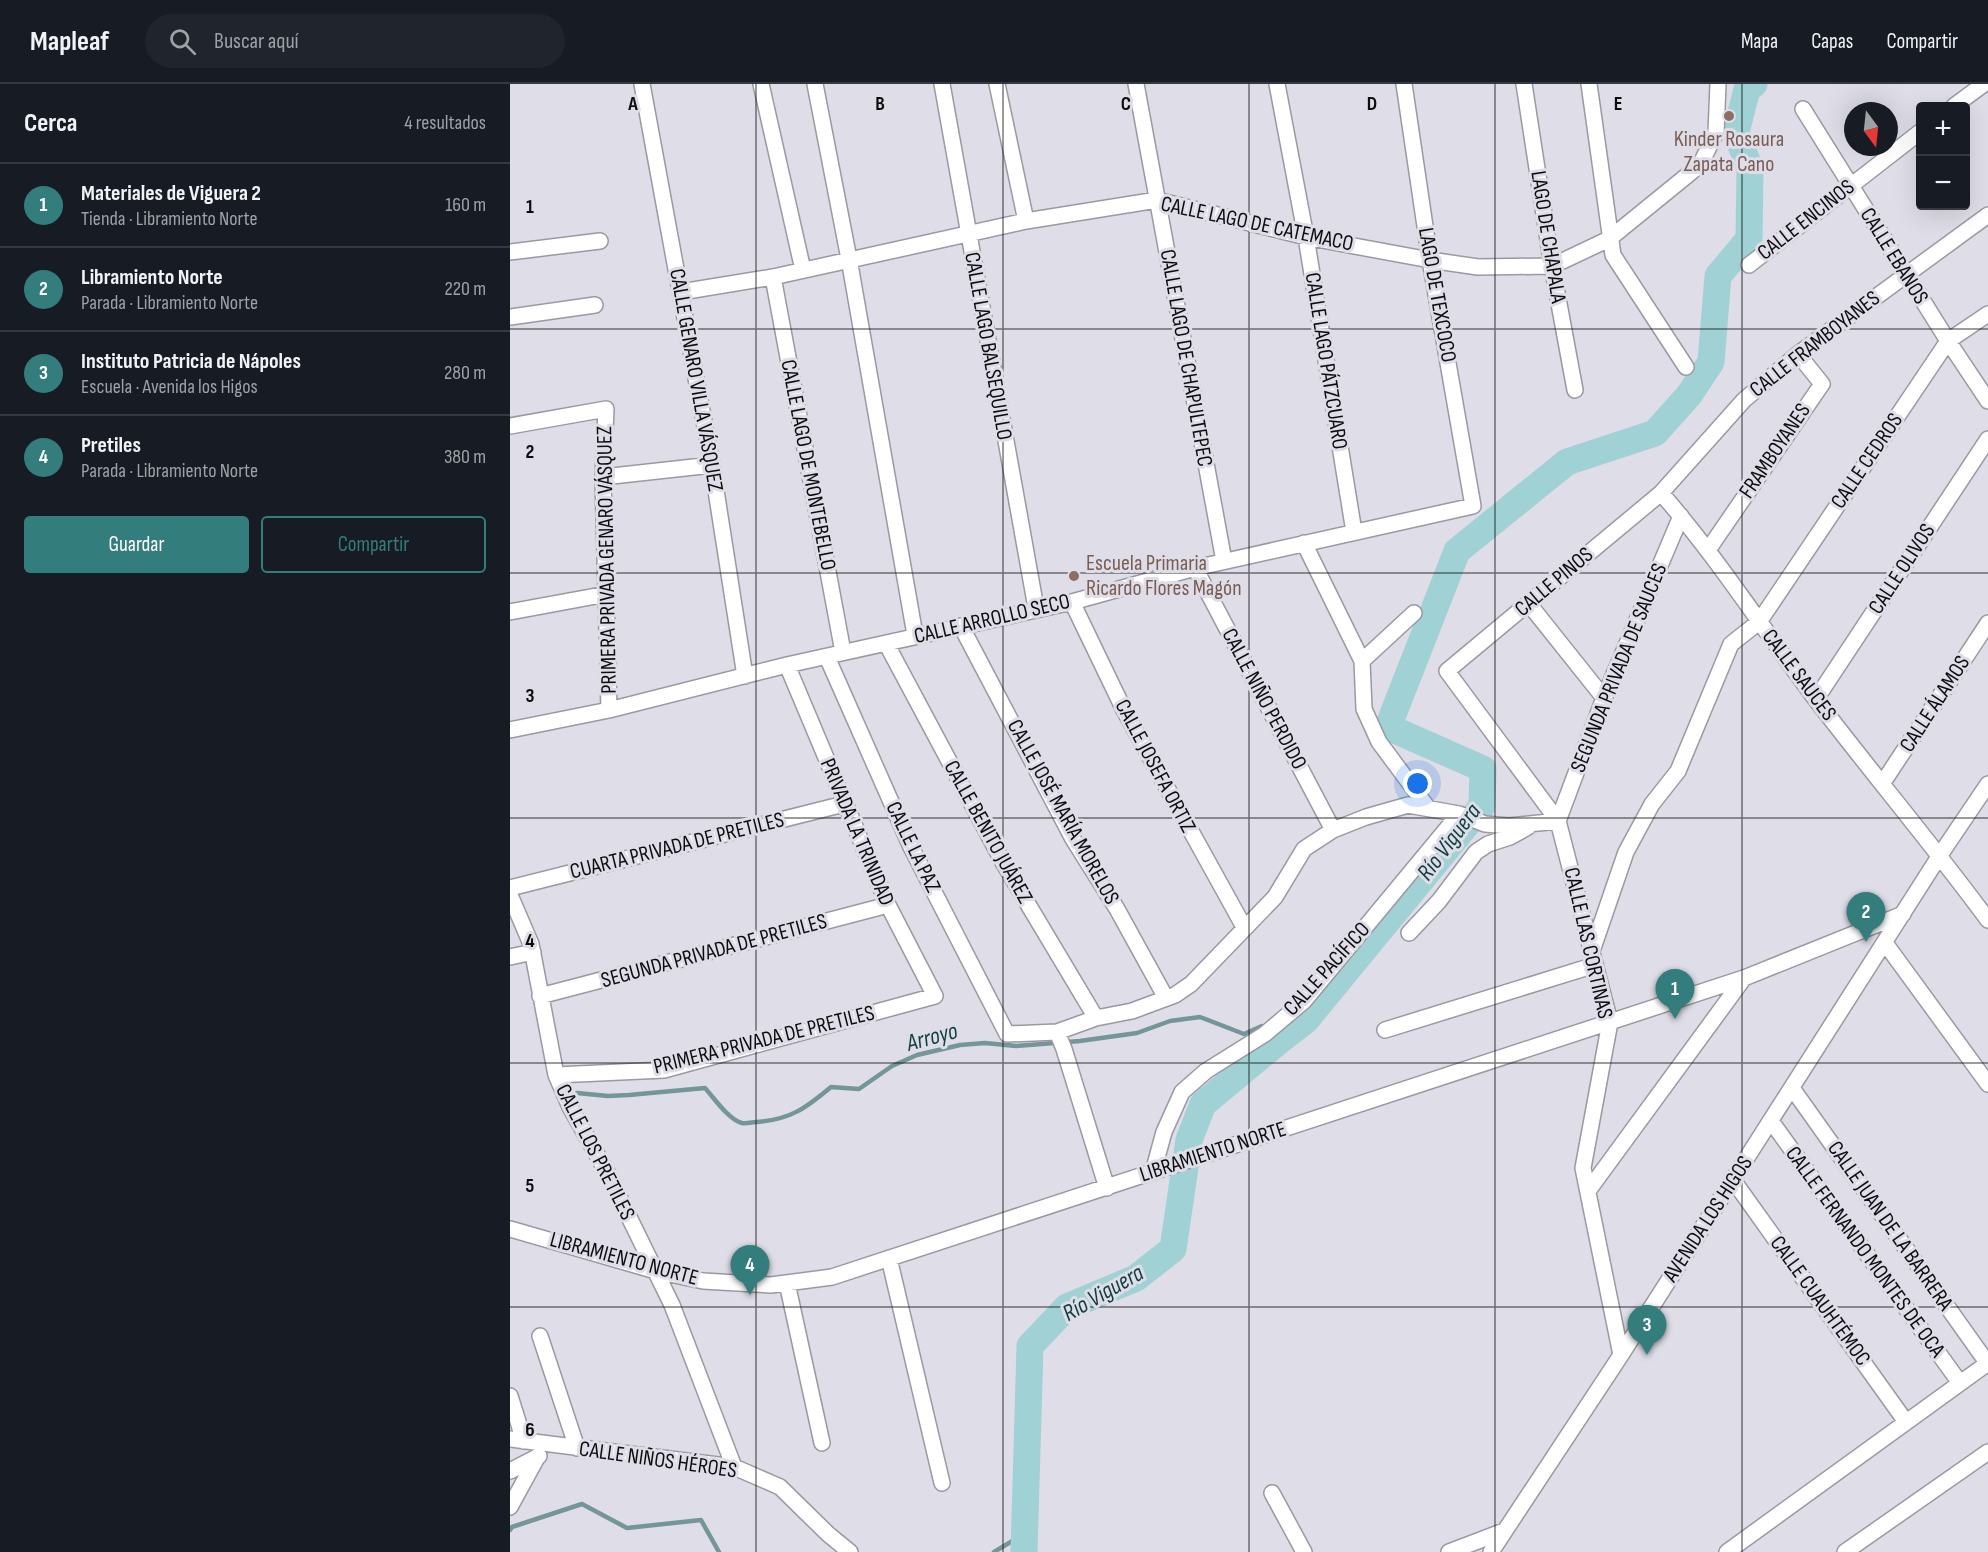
<!DOCTYPE html>
<html lang="es">
<meta charset="utf-8">
<style>
:root{--surface:#171b24;--page:#20242c;--text:#f1f3f6;--muted:#9ea1a6;--line:#363941;--accent:#347d7d}
body{margin:0;font-family:"Sofia Sans Condensed",sans-serif;background:var(--page);color:var(--text)}
.controls{position:absolute;right:18px;top:18px;display:grid;overflow:hidden;border-radius:6px;box-shadow:0 6px 24px #0002}
.controls button{width:54px;height:54px;display:grid;place-items:center;padding:0;border:0;border-bottom:2px solid var(--line);background:var(--surface);color:var(--text);font:30px sans-serif}
.compass{position:absolute;left:1334px;top:18px;width:54px;height:54px;border-radius:50%;background:var(--surface);box-shadow:0 6px 24px #0002;rotate:165deg}
.you{position:absolute;left:908px;top:700px;width:21px;height:21px;margin:-15px;border:4px solid #fff;border-radius:50%;background:#1a73e8;box-shadow:0 0 0 9px #1a73e833}
.badge{display:grid;place-items:center;width:39px;height:39px;border-radius:50%;background:var(--accent);color:#fff;font-size:20px;font-weight:700}
.pin{position:absolute;translate:-50% -50px;filter:drop-shadow(0 2px 3px #0008)}
.pin::after{content:'';position:absolute;top:32px;width:21px;height:18px;background:inherit;clip-path:polygon(0 0,100% 0,50% 100%)}
.list{margin:0;padding:0;list-style:none}
h2{display:flex;justify-content:space-between;align-items:center;height:78px;margin:0;padding:0 24px;font-size:26px}
h2 small{font-size:20px;font-weight:400;color:var(--muted)}
.list li{display:grid;grid-template-columns:39px 1fr auto;gap:18px;align-items:center;box-sizing:border-box;height:84px;padding:0 24px;border-top:2px solid var(--line)}
.list b{display:block;font-size:22px;white-space:nowrap}
.list p{margin:0;font-size:20px;white-space:nowrap;color:var(--muted)}
.list em{font-size:20px;font-style:normal;color:var(--muted)}
.actions{display:flex;gap:12px;padding:18px 24px}
.actions a{flex:1;padding:14px 0;border:2px solid var(--accent);border-radius:6px;text-align:center;font-size:21px;color:var(--accent)}
.actions .main{background:var(--accent);color:#fff}
.icon{flex:none;width:33px;height:33px;fill:none;stroke:currentColor;stroke-width:2;stroke-linecap:round;stroke-linejoin:round}
.map{position:relative;flex:none;width:1478px;height:1468px;overflow:hidden}
header{display:flex;align-items:center;gap:36px;box-sizing:border-box;height:84px;padding:0 30px;background:var(--surface);border-bottom:2px solid var(--line)}
header strong{font-size:28px}
nav{display:flex;gap:33px;margin-inline-start:auto;font-size:21px}
.search{width:420px;height:54px;background:var(--page);display:flex;align-items:center;gap:15px;box-sizing:border-box;padding:0 21px;border-radius:33px;color:var(--muted);font-size:22px}
main{display:flex}
aside{flex:1;background:var(--surface)}
.map>svg:first-child{display:block}
.lines{fill:none;stroke-linecap:round;stroke-linejoin:round}
.stream{stroke:#749699;stroke-width:4.5}
.river{stroke:#a0d1d4;stroke-width:27}
.minor-casing{stroke:#9a99a1;stroke-width:18}
.minor{stroke:#fff;stroke-width:15}
.grid{fill:none;stroke:#0d0d10;stroke-width:1.5;stroke-opacity:0.55}
.education-dot{fill:#8d6e63;stroke:#dfdde7;stroke-width:2}
.labels{text-anchor:middle;dominant-baseline:central;stroke-width:6;stroke-linejoin:round;paint-order:stroke}
.education-label{font-size:22px;fill:#785e54;stroke:#dfdde7}
.street-label{font-size:22px;fill:#0d0d10;stroke:#dfdde7}
.water-label{font-size:24px;font-style:italic;fill:#113f41;stroke:#dfdde7}
.grid-label{font-size:20px;text-anchor:middle;font-weight:bold;fill:#0d0d10;stroke:#dfdde7;stroke-width:6;stroke-linejoin:round;paint-order:stroke}
</style>
<header>
<strong>Mapleaf</strong>
<div class="search"><svg class="icon" aria-label="search" viewBox="0 0 24 24"><circle cx="10" cy="10" r="6"/><path d="M15 15l6 6"/></svg>Buscar aquí</div>
<nav><a>Mapa</a><a>Capas</a><a>Compartir</a></nav>
</header>
<main>
<aside>
<h2>Cerca<small>4 resultados</small></h2>
<ul class="list">
<li><span class="badge">1</span><div><b>Materiales de Viguera 2</b><p>Tienda · Libramiento Norte</p></div><em>160 m</em></li>
<li><span class="badge">2</span><div><b>Libramiento Norte</b><p>Parada · Libramiento Norte</p></div><em>220 m</em></li>
<li><span class="badge">3</span><div><b>Instituto Patricia de Nápoles</b><p>Escuela · Avenida los Higos</p></div><em>280 m</em></li>
<li><span class="badge">4</span><div><b>Pretiles</b><p>Parada · Libramiento Norte</p></div><em>380 m</em></li>
</ul>
<div class="actions"><a class="main">Guardar</a><a>Compartir</a></div>
</aside>
<div class="map">
<svg width="1478" height="1468" viewBox="0 0 1478 1468">
<rect width="100%" height="100%" fill="#dfdde7"/>
<g class="lines">
<!-- stream -->
<path class="stream" d="M67 1009 98 1012 119 1011 195 1004C204 1014 219 1036 232 1039 236 1040 243 1038 246 1038 280 1036 296 1024 321 1003L349 1005 382 982 407 971 450 961 475 959 506 962 570 957 627 949 660 937 690 933 734 950 752 942 769 957
M0 1446 2 1443 72 1420 117 1444 191 1436 209 1468
M484 1468 514 1450"/>
<!-- river -->
<path class="river" d="M514 1468 520 1262 557 1223 626 1194 663 1165 679 1056 693 1020 769 957 796 936 972 722 973 685 878 643 947 467 1057 378 1145 349 1179 311 1201 278 1208 192 1239 155 1240 85 1226 48 1237 5 1244 0"/>
<!-- minor casing -->
<g class="minor-casing">
<path id="minor" d="M132 0 202 381 235 592
M251 0 293 186
M305 0 339 175 405 551
M432 0 526 524
M487 0 516 137
M626 0 714 477
M767 0 796 153 844 448
M1014 0 1042 182 1065 306
M1079 0 1103 171 1176 283
M1444 22 1474 0
M1293 25 1438 257 1478 317
M0 168 90 157
M1239 181 1410 48
M263 193 333 568
M171 208 263 193 516 137 647 116 796 153 920 176 968 183 1042 182 1099 155 1190 81 1206 49 1208 0
M0 233 85 221
M0 342 96 325 93 393 99 626
M93 393 202 381
M1151 409C1207 473 1253 545 1304 613 1361 688 1422 760 1478 836
M794 459 852 577 854 625 869 658 918 724
M1198 466 1312 300 1288 270
M685 484 823 746
M562 518 614 626 734 843
M1019 520 1094 614
M0 528 97 510
M451 542 563 755 607 825 656 914
M376 559 494 780 586 934
M317 573 401 763 497 950 547 948 586 934 622 927 665 911 681 900 765 813 794 765 823 746 856 733 898 721 949 730 975 740 999 742 1048 737 1094 614 1171 432
M852 577 904 529
M1306 615 1478 355
M0 646 99 626 277 581 562 518 685 484 963 422 920 176 894 0
M1372 700 1478 539
M0 804 334 720
M0 811 21 860 46 991 60 1023 98 1090 162 1221 224 1383
M899 849 929 817 966 768 978 760 1000 753 1018 743
M1375 859 1478 1000
M1082 867 1116 768 1142 720 1168 687 1221 560 1249 538 1438 257 1478 230
M0 873 23 868
M30 912 378 821
M875 946 1085 881
M547 948 554 965 597 1104
M46 991 154 986 425 912 378 821 277 581
M1282 1004 1478 1280
M1261 1037 1450 1299
M643 1088 654 1048 672 1008 696 987 755 950 794 917 949 730
M1223 1096 1396 1338
M1078 1107 1234 894
M0 1145 146 1187 193 1197 261 1201 322 1193 1234 894 1393 830
M379 1174 432 1399
M277 1199 312 1359
M30 1252 67 1364
M1111 1271 1073 1084 1100 938 1048 737 937 587 1151 409 1234 316 1288 270 1478 131
M0 1312 14 1357
M0 1355 224 1383 270 1403 318 1450 340 1468
M0 1387 29 1372
M762 1409 794 1468
M0 1423 28 1372
M939 1468 994 1447
M981 1468 1111 1271 1430 771 1478 700
M1217 1468 1478 1279
M1335 1468 1478 1368"/>
</g>
<!-- minor -->
<use href="#minor" class="minor"/>
</g>
<!-- grid -->
<path class="grid" d="M246 0V1468M493 0V1468M739 0V1468M985 0V1468M1232 0V1468M0 245H1478M0 489H1478M0 734H1478M0 979H1478M0 1223H1478"/>
<!-- markers -->
<g class="education-dot">
<circle cx="1219" cy="32" r="6"/>
<circle cx="564" cy="492" r="6"/>
</g>
<g class="labels">
<!-- education labels -->
<g class="education-label">
<text x="1219" y="55">Kinder Rosaura<tspan x="1219" dy="25">Zapata Cano</tspan></text>
<text x="576" y="479" text-anchor="start">Escuela Primaria<tspan x="576" dy="25">Ricardo Flores Magón</tspan></text>
</g>
<!-- street labels -->
<g class="street-label">
<text transform="translate(1296 136) rotate(-38)">CALLE ENCINOS</text>
<text transform="translate(747 140) rotate(12)">CALLE LAGO DE CATEMACO</text>
<text transform="translate(1038 153) rotate(81)">LAGO DE CHAPALA</text>
<text transform="translate(1384 172) rotate(58)">CALLE EBANOS</text>
<text transform="translate(927 211) rotate(80)">LAGO DE TEXCOCO</text>
<text transform="translate(1305 260) rotate(-38)">CALLE FRAMBOYANES</text>
<text transform="translate(478 262) rotate(80)">CALLE LAGO BALSEQUILLO</text>
<text transform="translate(676 274) rotate(80)">CALLE LAGO DE CHAPULTEPEC</text>
<text transform="translate(816 277) rotate(81)">CALLE LAGO PÁTZCUARO</text>
<text transform="translate(186 296) rotate(80)">CALLE GENARO VILLA VÁSQUEZ</text>
<text transform="translate(1265 367) rotate(-56)">FRAMBOYANES</text>
<text transform="translate(1357 377) rotate(-56)">CALLE CEDROS</text>
<text transform="translate(298 381) rotate(79)">CALLE LAGO DE MONTEBELLO</text>
<text transform="translate(97 476) rotate(-91)">PRIMERA PRIVADA GENARO VÁSQUEZ</text>
<text transform="translate(1392 485) rotate(-57)">CALLE OLIVOS</text>
<text transform="translate(1044 498) rotate(-40)">CALLE PINOS</text>
<text transform="translate(482 535) rotate(-13)">CALLE ARROLLO SECO</text>
<text transform="translate(1109 584) rotate(-68)">SEGUNDA PRIVADA DE SAUCES</text>
<text transform="translate(1289 591) rotate(53)">CALLE SAUCES</text>
<text transform="translate(754 615) rotate(62)">CALLE NIÑO PERDIDO</text>
<text transform="translate(1425 620) rotate(-57)">CALLE ÁLAMOS</text>
<text transform="translate(645 682) rotate(62)">CALLE JOSEFA ORTIZ</text>
<text transform="translate(553 728) rotate(61)">CALLE JOSÉ MARÍA MORELOS</text>
<text transform="translate(347 748) rotate(67)">PRIVADA LA TRINIDAD</text>
<text transform="translate(478 748) rotate(61)">CALLE BENITO JUÁREZ</text>
<text transform="translate(167 762) rotate(-14)">CUARTA PRIVADA DE PRETILES</text>
<text transform="translate(403 763) rotate(64)">CALLE LA PAZ</text>
<text transform="translate(1078 859) rotate(77)">CALLE LAS CORTINAS</text>
<text transform="translate(204 867) rotate(-15)">SEGUNDA PRIVADA DE PRETILES</text>
<text transform="translate(817 885) rotate(-48)">CALLE PACÍFICO</text>
<text transform="translate(254 956) rotate(-14)">PRIMERA PRIVADA DE PRETILES</text>
<text transform="translate(85 1068) rotate(63)">CALLE LOS PRETILES</text>
<text transform="translate(703 1068) rotate(-18)">LIBRAMIENTO NORTE</text>
<text transform="translate(1198 1135) rotate(-57)">AVENIDA LOS HIGOS</text>
<text transform="translate(1380 1142) rotate(55)">CALLE JUAN DE LA BARRERA</text>
<text transform="translate(1355 1168) rotate(54)">CALLE FERNANDO MONTES DE OCA</text>
<text transform="translate(114 1175) rotate(15)">LIBRAMIENTO NORTE</text>
<text transform="translate(1310 1217) rotate(54)">CALLE CUAUHTÉMOC</text>
<text transform="translate(148 1376) rotate(8)">CALLE NIÑOS HÉROES</text>
</g>
<!-- water labels -->
<g class="water-label">
<text transform="translate(939 758) rotate(-53)">Río Viguera</text>
<text transform="translate(422 953) rotate(-15)">Arroyo</text>
<text transform="translate(593 1209) rotate(-30)">Río Viguera</text>
</g>
</g>
<g class="grid-label">
<text x="123" y="26">A</text>
<text x="370" y="26">B</text>
<text x="616" y="26">C</text>
<text x="862" y="26">D</text>
<text x="1108" y="26">E</text>
<text x="20" y="129">1</text>
<text x="20" y="374">2</text>
<text x="20" y="618">3</text>
<text x="20" y="863">4</text>
<text x="20" y="1108">5</text>
<text x="20" y="1352">6</text>
</g>
</svg>
<div class="controls">
<button>+</button>
<button>−</button>
</div>
<svg class="compass" viewBox="-18 -18 36 36"><path d="M0-13l5 13h-10z" fill="#e53935"/><path d="M0 13l5-13h-10z" fill="#9ea1a6"/></svg>
<div class="you"></div>
<div class="pin badge" style="left:1165px;top:935px">1</div>
<div class="pin badge" style="left:1356px;top:858px">2</div>
<div class="pin badge" style="left:1137px;top:1271px">3</div>
<div class="pin badge" style="left:240px;top:1211px">4</div>
</div>
</main>
